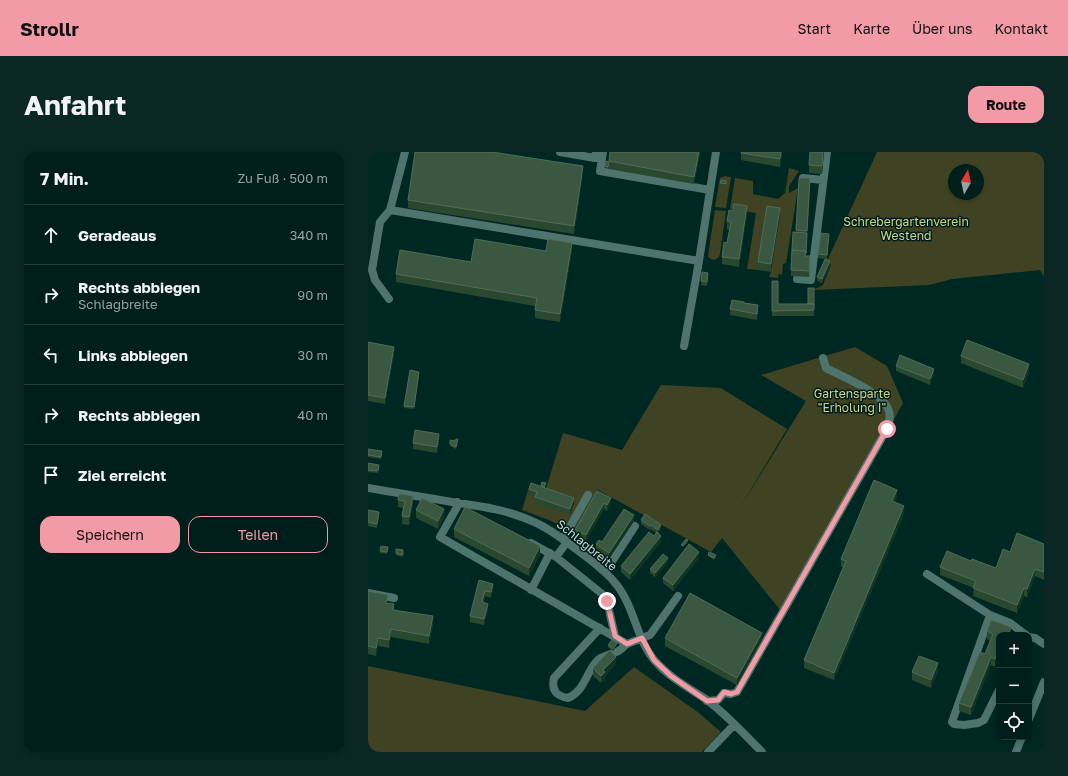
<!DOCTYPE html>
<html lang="de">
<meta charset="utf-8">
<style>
:root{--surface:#001e1a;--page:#0a2723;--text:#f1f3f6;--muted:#95a2a2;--line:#223c39;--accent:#f39aa7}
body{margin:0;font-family:"Golos Text",sans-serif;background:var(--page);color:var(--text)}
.controls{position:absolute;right:12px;bottom:12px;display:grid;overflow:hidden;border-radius:8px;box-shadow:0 2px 6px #0003}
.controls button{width:36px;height:36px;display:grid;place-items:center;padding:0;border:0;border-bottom:1px solid var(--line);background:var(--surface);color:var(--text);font:20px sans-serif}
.compass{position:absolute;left:580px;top:12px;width:36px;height:36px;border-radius:50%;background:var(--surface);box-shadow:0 2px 6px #0003;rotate:9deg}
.stop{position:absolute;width:12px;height:12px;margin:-9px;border:3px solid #f39aa7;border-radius:50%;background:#fff}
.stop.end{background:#f39aa7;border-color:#fff;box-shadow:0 1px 4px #0008}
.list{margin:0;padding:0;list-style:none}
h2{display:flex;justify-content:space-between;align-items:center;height:52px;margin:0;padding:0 16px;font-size:17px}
h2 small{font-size:13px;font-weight:400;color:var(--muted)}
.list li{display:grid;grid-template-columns:26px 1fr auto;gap:12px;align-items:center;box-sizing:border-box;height:60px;padding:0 16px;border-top:1px solid var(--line)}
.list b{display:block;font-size:15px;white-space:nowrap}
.list p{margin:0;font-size:13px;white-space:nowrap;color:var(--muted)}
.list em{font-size:13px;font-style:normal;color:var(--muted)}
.actions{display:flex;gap:8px;padding:12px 16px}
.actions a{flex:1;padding:9px 0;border:1px solid var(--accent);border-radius:12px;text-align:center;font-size:14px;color:var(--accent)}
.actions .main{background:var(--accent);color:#111}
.icon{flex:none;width:22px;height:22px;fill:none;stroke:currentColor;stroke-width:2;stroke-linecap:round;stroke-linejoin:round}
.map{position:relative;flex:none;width:676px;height:600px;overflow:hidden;border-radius:12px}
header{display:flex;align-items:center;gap:24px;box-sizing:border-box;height:56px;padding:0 20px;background:var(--accent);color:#111}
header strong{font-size:19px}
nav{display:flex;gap:22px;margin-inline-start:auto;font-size:14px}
.intro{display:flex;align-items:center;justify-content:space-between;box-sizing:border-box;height:96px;padding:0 24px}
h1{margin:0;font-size:28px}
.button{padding:10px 18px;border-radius:12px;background:var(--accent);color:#111;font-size:14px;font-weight:700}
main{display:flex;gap:24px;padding:0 24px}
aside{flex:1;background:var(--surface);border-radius:12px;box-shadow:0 2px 6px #0003}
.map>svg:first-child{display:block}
.green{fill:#404323;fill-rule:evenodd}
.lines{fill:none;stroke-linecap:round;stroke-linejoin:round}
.minor{stroke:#4e746d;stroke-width:8}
.wall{fill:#29482f}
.shaded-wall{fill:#113522}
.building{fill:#3a5841;stroke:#506c58}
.route{stroke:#f39aa7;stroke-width:5}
.labels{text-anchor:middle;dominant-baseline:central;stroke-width:3;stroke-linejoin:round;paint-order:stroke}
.park-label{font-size:12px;fill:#cfd691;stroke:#011d19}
.street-label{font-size:12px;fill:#c6dad6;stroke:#011d19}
</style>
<header>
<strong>Strollr</strong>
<nav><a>Start</a><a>Karte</a><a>Über uns</a><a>Kontakt</a></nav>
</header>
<div class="intro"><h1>Anfahrt</h1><a class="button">Route</a></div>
<main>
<aside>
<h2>7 Min.<small>Zu Fuß · 500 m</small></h2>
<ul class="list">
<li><svg class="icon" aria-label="ahead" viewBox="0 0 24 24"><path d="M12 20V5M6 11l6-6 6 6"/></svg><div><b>Geradeaus</b></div><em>340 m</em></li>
<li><svg class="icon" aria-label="right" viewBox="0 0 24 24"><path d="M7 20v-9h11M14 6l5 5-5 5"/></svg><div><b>Rechts abbiegen</b><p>Schlagbreite</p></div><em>90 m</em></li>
<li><svg class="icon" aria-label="left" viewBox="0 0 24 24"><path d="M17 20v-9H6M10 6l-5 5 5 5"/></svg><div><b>Links abbiegen</b></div><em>30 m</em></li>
<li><svg class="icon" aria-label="right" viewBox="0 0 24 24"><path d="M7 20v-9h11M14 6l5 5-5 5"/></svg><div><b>Rechts abbiegen</b></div><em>40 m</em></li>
<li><svg class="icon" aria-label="arrive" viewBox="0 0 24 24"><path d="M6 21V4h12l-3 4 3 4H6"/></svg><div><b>Ziel erreicht</b></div></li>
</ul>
<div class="actions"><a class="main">Speichern</a><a>Teilen</a></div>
</aside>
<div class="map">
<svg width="676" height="600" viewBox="0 0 676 600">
<rect width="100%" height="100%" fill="#002822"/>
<!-- green -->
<path class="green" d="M509 0H676V125L672 118 584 127 561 133 445 138 455 133 463 113 459 109ZM586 18H610V42H586Z
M421 16 431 19 421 34V41L430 36 418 111 415 112 414 123 411 122 410 126 401 125 403 120 399 62 390 118 379 117 388 61 362 57 367 26 385 29V42L410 47 417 41Z
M357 24 363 25 358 56 347 55 352 26Z
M347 58 358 59 352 102 350 106 346 108 341 106 340 104Z
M487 195 519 214 535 251 417 464 354 386 343 400 230 338 206 381 181 368 154 358 161 335 177 340 195 281 254 298 293 233 353 236 419 277 370 359 438 249 393 223Z
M0 514 217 559 266 515 331 561 353 580 334 600H0Z"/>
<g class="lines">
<!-- minor -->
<path class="minor" d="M192 0 227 6 228 0
M235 0 232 19 342 38
M435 26 455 28
M22 58 331 109 348 0
M429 127 443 128 459 0
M21 147 7 128 4 118 12 70 22 58 37 0
M316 194 331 109
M0 336C28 341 56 345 84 350 111 354 141 358 166 370 183 377 197 389 212 400 225 410 238 419 248 432 267 455 268 488 288 510 302 526 321 536 339 548 359 563 376 582 394 600
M89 350V355L72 385 259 492 282 483 310 444
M195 387 220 343
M163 391 188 405 238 445 247 484
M188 405 199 390
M237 420 267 374
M559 422 622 463 584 570 586 572 596 573 610 571 616 568 631 538
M163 438 182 401
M0 441 26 446
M622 463 642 471 658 483
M232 476 186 526C183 539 189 544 200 546 217 539 218 520 229 509 234 503 245 503 252 498 254 497 256 494 259 492
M661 485 667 486 676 492
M339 549 350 548 356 541 363 542 369 540 519 277C521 270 523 266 521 259 516 241 473 224 458 216L455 206
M661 567 676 530
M340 600 366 573
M648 600 654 585"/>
</g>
<!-- wall -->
<path class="wall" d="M242 0H332L326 32 241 17V14L240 17 237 16V14L241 10Z
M373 0H414L412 15 373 8Z
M456 0 454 22 441 21V13Z
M215 22 206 82 40 56V48Z
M431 26 442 32 438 104 442 110 441 125 423 124V118L428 80Z
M353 28 358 29V34L352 33Z
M379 62 371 115 354 112V105L359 91 361 78 359 77V69Z
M412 63 403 120 390 118V110Z
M461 86 459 107 450 106V102Z
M178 99H204L192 170 167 166V154L28 130V122L103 110Z
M462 113 454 131 449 129V125Z
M340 125 339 134 333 133V129Z
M404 129 410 152 446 153V164H404Z
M362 157 390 159 389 168 362 163Z
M0 190 26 201 17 252 0 249Z
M593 204 661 220 655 236 593 211Z
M528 214 566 223 562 233 528 219Z
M51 222 46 257 36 256V254Z
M71 288 69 301 45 297V291Z
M90 289 88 297 82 294V292Z
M0 297 14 301 13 307 0 305Z
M0 311 11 315 10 321 0 320Z
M178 333 176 336 206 352 202 363 167 351V345L161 343V337L173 335Z
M229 339 243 352 239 359 236 357 218 389 207 384V378Z
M31 342 45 352 41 373 34 372V364L35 356 30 355V348Z
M529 346 527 350 536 362 466 528 436 516V508L475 415H473V407Z
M0 358 11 364 9 376 0 374Z
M48 358 76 365 70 377 48 366Z
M273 368 293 377 290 381 293 390 262 428 253 420V414L286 384 288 381 283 377 282 378 273 372Z
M266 369 241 407 228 398V392L234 390Z
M86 377 172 402 161 424 86 385Z
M676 392V428L667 424 659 445 656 444 649 461 605 444 606 436 572 423V415L603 409 628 416 642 400Z
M20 397 19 402 12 401V399Z
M35 400V405L28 403V401Z
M340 403 348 405 346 408 340 404Z
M331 406 305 439 295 431V426Z
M300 410 287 425 282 421V417Z
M111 428 125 438 123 446 117 444 116 451 120 458 116 473 102 470V464Z
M0 439 19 451 26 458 65 472 61 492 23 485 21 496 10 494 8 504 0 502Z
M619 479 643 483H631L627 515 623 513 603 563 591 559V551L617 502 622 489 619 487Z
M297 486 394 488 369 533 297 494Z
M240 493H249L245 499 240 495Z
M248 512 237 524V528L233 531 225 524V516Z
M570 519 563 536 544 528V520Z"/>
<!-- shaded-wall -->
<path class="shaded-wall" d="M331 0H332L326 32V25Z
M413 0H414L412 15V7Z
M455 0H456L454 22V14Z
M215 14V22L206 82V74Z
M379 54V62L371 115V107Z
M412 56V63L403 120V112Z
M204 91V99L192 170V162Z
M462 109V113L454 131V127Z
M390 153V159L389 168V162Z
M26 195V201L17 252V246Z
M661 212V220L655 236V228Z
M566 217V223L562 233V227Z
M71 282V288L69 301V295Z
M529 338V346L524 357V349Z
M45 344V352L41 373V365Z
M206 346V352L202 363V357Z
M243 346V352L239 359V353Z
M236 351V357L218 389V383Z
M536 354V362L466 528V521Z
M76 357V365L70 377V369Z
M266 363V369L241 407V401Z
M293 373V377L290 382V378Z
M293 384V390L262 428V422Z
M320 388V390L315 396V394Z
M172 394V402L161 424V416Z
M331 400V406L305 439V433Z
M300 406V410L287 425V421Z
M667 417V424L659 445V437Z
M125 432V438L123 446V440Z
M656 436V444L649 461V453Z
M117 439V444L114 456V450Z
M120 452V458L116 473V467Z
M65 464V472L61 492V484Z
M643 475V483H640Z
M23 477V485L21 496V488Z
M394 481V488L369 533V526Z
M10 486V494L8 504V496Z
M249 491V493L245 499V497Z
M631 498V506L627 515V507Z
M248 505V512L237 524V528L233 531V524L235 518Z
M623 505V513L603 563V555Z
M570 511V519L563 536V528Z"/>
<!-- building -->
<path class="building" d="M47 0H124L215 14 206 74 40 48Z
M242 0H331L326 25 241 9Z
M373 0H413L412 7 373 1Z
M442 0H455L454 14 441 13Z
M238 9 241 10 240 15 237 14Z
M431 26H442L439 79 428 78Z
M353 28 358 29V32L352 31Z
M366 52 379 54 371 107 354 105 356 90 359 91 363 70 359 69 361 58 365 59Z
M399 54 412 56 403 112 390 110Z
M425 80 439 81 438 101V99L424 98Z
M453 81 461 82 459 103 450 102Z
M107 87 178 99 180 87 204 91 192 162 167 158 169 146 28 122 32 98 103 110Z
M424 98 438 99 437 104H442L441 119 423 118Z
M457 107 462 109 454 127 449 125Z
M334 120 340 121 339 130 333 129Z
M404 129H410V152H446V158L404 159Z
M440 136H446V153V152H440Z
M364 148 376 150V151L390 153 389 162 362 157Z
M599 188 661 212 655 228 593 204Z
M0 190 26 195 17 246 0 243Z
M532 203 566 217 562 227 528 214Z
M42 218 51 220 46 255 36 254Z
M47 278 71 282 69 295 45 291Z
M88 287H90L88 295 82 292V288L87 289Z
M0 297 14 299 13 305 0 303Z
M0 311 11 313 10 319 0 318Z
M506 328 529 338 524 349 536 354 466 521 436 508 478 409 473 407Z
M174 330 178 331 176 335 173 334Z
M163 331 206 346 202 357 167 345 169 340 161 337Z
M229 339 243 346 239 353 236 351 218 383 207 378Z
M31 342 45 344 41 365 34 364 37 349 30 348Z
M54 346 76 357 70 369 48 358Z
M97 355 172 394 161 416 86 377Z
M256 357 266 363 241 401 228 392 231 388 234 390Z
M0 358 11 360 9 372 0 370Z
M277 362 293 373 290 378 283 373 282 374 273 368Z
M281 380 286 384 289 380 293 384 262 422 253 414Z
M649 381 676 392V420L667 417 659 437 656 436 649 453 605 436 608 429 572 415 579 399 603 409 604 407 628 416 635 397 642 400Z
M318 387 320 388 315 394 313 393Z
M321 392 331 400 305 433 295 426Z
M13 394 20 395 19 400 12 399Z
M28 397 35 398V403L28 401Z
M341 400 348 403 346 406 340 403Z
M295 402 300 406 287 421 282 417Z
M111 428 125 432 123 440 117 439 114 450 120 452 116 467 102 464Z
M0 439 20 443 18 451 26 452 25 458 65 464 61 484 23 477 21 488 10 486 8 496 0 494Z
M322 441 394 481 369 526 297 486Z
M623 468 643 475 640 483H631V498L627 507 623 505 603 555 591 551 612 500 617 502 625 482 619 479Z
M244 488 249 491 245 497 240 493Z
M242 498 248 505 235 518 237 520 233 524 225 516Z
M551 504 570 511 563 528 544 520Z"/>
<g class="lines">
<!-- route -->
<path class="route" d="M239 449 247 484 259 492 274 486 286 508 303 524 339 549 350 548 356 540 363 542 369 540 519 277"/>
</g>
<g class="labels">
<!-- park labels -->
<g class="park-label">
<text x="538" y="69">Schrebergartenverein<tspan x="538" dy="14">Westend</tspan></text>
<text x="484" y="241">Gartensparte<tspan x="484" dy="14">"Erholung I"</tspan></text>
</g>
<!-- street labels -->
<g class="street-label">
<text transform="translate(219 393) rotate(39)">Schlagbreite</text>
</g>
</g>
</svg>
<div class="controls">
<button>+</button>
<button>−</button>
<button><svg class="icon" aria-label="locate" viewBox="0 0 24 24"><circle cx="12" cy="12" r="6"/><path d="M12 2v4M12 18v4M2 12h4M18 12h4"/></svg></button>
</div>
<svg class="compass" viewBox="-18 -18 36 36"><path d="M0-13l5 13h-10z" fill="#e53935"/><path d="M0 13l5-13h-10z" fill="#95a2a2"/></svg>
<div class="stop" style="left:519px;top:277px"></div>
<div class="stop end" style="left:239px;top:449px"></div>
</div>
</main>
